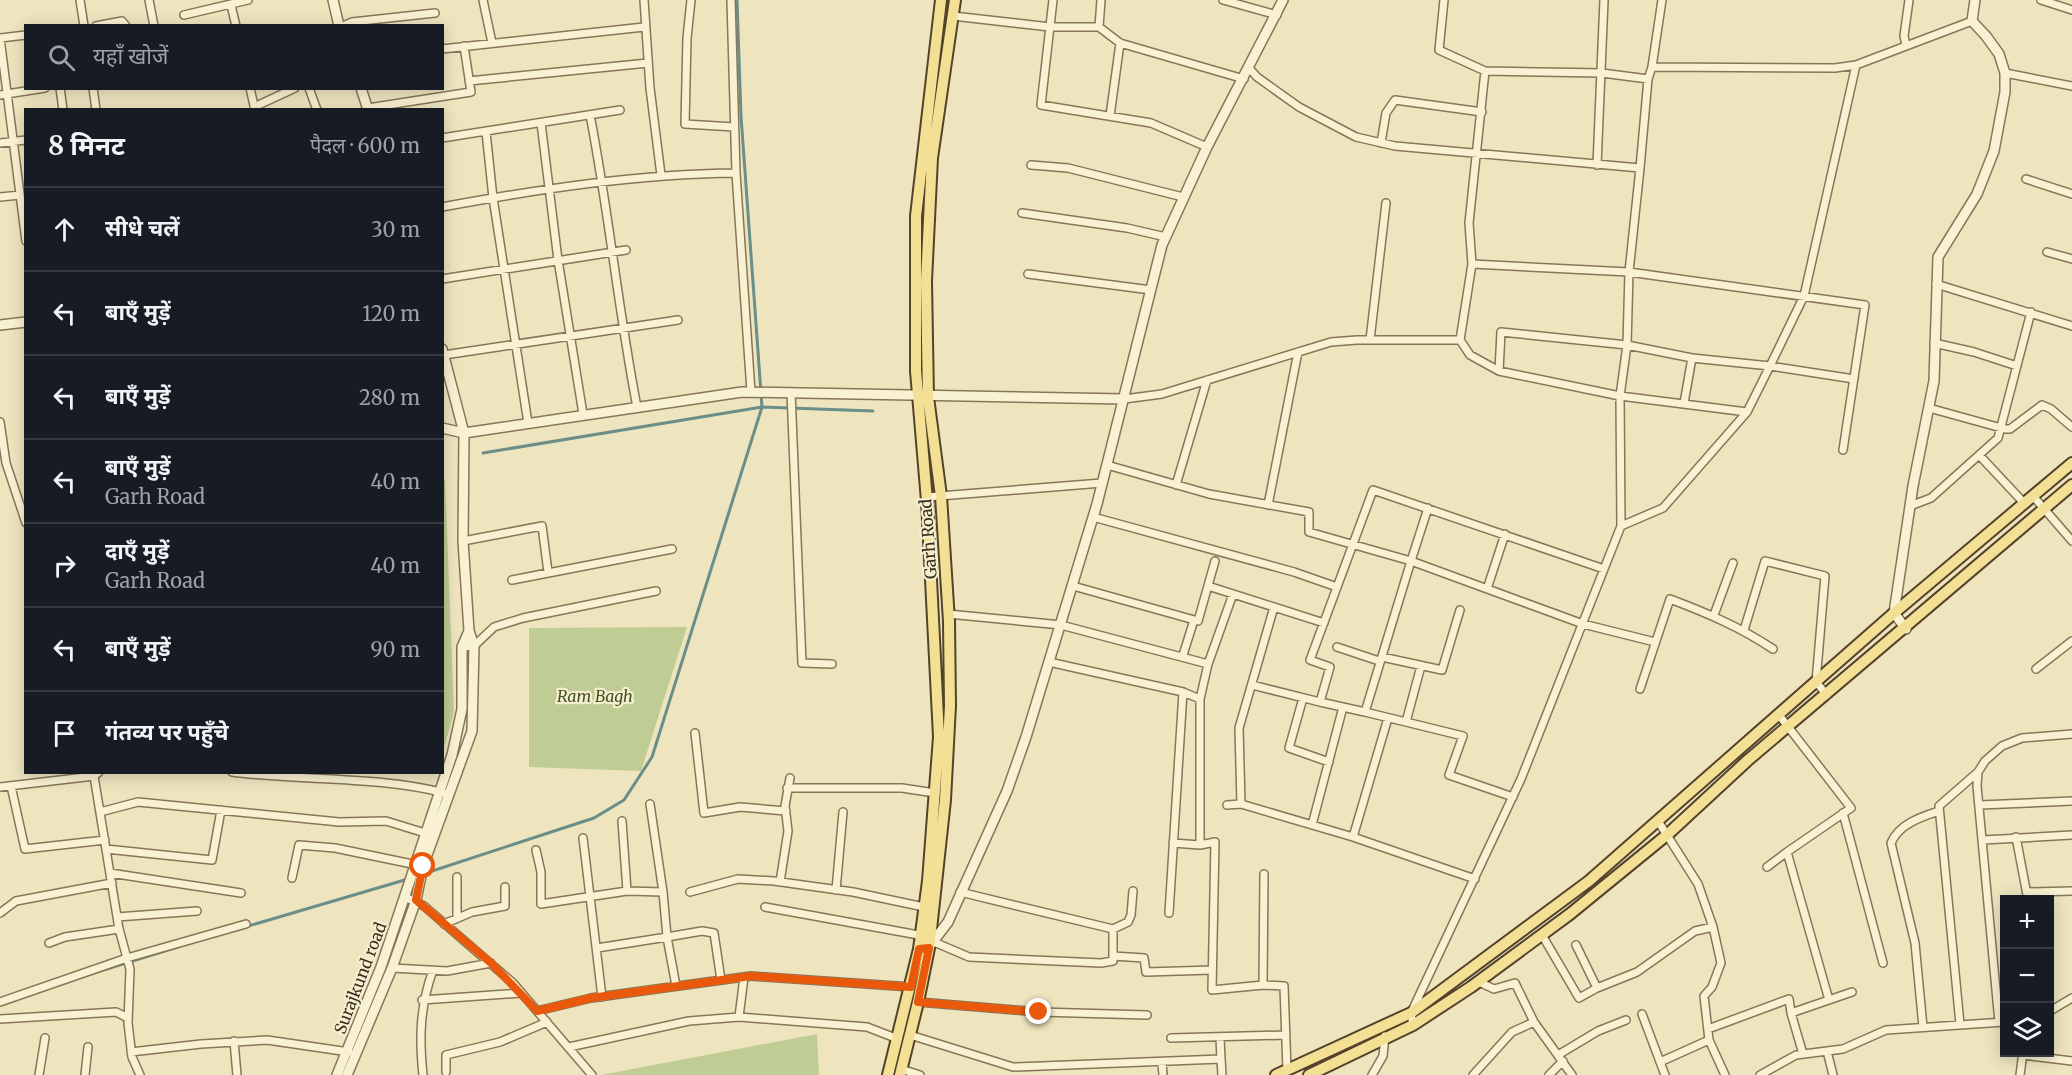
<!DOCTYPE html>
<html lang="hi">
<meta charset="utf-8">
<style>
:root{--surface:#171b24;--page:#242831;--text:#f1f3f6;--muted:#9ea1a6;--line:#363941}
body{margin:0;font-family:Merriweather,"Noto Sans Devanagari",serif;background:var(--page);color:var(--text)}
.controls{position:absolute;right:18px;bottom:18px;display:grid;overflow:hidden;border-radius:0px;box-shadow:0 3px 15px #0003}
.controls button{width:54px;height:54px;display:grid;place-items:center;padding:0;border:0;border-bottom:2px solid var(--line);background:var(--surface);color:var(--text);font:30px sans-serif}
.stop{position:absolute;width:18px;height:18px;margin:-14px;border:4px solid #ea580c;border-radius:50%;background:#fff}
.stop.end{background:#ea580c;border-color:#fff;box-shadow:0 2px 6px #0008}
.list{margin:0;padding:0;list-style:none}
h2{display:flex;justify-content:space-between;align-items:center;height:78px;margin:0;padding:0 24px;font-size:26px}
h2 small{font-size:20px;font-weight:400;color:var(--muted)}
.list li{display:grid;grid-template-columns:39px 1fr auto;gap:18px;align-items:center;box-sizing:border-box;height:84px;padding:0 24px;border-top:2px solid var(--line)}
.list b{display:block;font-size:22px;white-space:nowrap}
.list p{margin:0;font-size:20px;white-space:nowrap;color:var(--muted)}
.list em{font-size:20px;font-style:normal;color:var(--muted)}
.icon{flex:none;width:33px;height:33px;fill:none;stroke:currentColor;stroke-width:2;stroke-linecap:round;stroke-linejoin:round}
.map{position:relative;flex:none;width:2072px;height:1075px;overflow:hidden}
.search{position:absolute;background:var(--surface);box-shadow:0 3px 15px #0003;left:24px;top:24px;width:420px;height:66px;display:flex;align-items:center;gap:15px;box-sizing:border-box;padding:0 21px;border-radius:0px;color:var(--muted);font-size:22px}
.panel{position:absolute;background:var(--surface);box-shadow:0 3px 15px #0003;left:24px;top:108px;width:420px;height:666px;border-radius:0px}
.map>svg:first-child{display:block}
.green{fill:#bfcc93}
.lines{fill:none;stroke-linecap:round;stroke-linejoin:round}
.stream{stroke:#6a8e89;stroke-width:3}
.minor-casing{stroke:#877657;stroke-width:10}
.tertiary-casing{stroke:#877657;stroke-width:12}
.primary-casing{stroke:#54432c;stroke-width:14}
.minor{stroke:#f9f2d2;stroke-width:7}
.tertiary{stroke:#f9f2d2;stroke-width:9}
.primary{stroke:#f3e095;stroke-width:10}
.route{stroke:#ea580c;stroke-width:8}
.labels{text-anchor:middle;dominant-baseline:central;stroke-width:4.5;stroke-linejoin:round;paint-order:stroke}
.street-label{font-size:16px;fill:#362c1c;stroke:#f6efcf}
.park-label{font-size:16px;font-style:italic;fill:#415322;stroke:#f6efcf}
</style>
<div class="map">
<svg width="2072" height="1075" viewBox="0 0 2072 1075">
<rect width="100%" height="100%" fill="#eee5bf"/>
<!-- green -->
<path class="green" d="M443 479H445L454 712 444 748Z
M687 627 641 771 529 767V628Z
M817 1034 819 1075H601Z"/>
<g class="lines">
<!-- stream -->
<path class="stream" d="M483 453 762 407 873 411
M423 874 594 818 624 800 652 757 762 407 741 116 737 0
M245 927 408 879
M87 975 181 946"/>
<!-- minor casing -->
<g class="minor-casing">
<path id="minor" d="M80 0 84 26
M149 0 154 26
M483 0 492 43
M644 0 650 88 661 175
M691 0 687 38 685 124 734 127
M731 0 736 173 751 392
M1053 0 1041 105 1151 123 1207 147
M1223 0 1277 15
M1444 0 1439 50 1485 71
M2041 0 2072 10
M231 5 236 26
M184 15 248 0
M953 16 1050 27H1099L1120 43 1244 79
M96 26 122 21 126 26
M343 26 352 22 435 13
M1099 27 1101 0
M0 38 26 241
M0 38 26 35
M1906 45 1904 36 1909 0
M442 49 644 27
M1652 67 1662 0
M1249 68 1257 77 1299 107 1356 137 1395 146 1640 168 1648 79 1652 67 1835 68 1856 65 1972 21
M2005 73 2072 86
M469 81 648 63
M60 88 63 110
M93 88 96 110
M250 88 255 110
M309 88 317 110
M0 95 45 88
M254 107 295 88
M368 108 471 92 464 46
M590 115C609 212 618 310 637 407
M1110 116 1120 43
M541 123 558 260 583 414
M486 132 493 198 528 423
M442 138 620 110
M0 143 26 140
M1381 143 1386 113 1395 100 1482 112
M1031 165 1068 168 1183 197
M1597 165 1604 0
M1640 168 1629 272 1627 345 1501 332 1499 371 1620 396 1747 412
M2026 179 2072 194
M0 197 20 195
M442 207C540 189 637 174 736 173
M1022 213 1127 228 1166 237
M2047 252 2072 259
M1472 264 1629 272 1865 305 1843 450
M1028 274 1151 290
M442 279 626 250
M1936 284 2072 326
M1370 340 1386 203
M1460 340 1470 355 1499 371
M1934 343 1974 352 2017 366
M444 355 678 320
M1692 358 1770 366 1804 296 1856 65
M791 392 802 663 832 664
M1124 399 1162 394 1331 342 1357 340H1460L1472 264 1469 223 1485 71 1602 73 1648 79
M1929 408 2005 429H2010L2042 405 2051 409 2072 427
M0 422 6 463 26 523
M1980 456 2024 503
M1107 465 1209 494 1309 512V532L1411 561 1365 712 1320 702 1330 667 1310 660C1331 603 1352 546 1373 490L1604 569
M1176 485 1207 380
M2033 496 2072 541
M927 497 1102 483
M1268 505 1298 352
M1910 506 1931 498 1998 438 2031 312
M1428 508 1411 561 1583 624 1655 642
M1093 517 1294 572 1337 587
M1621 526 1663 508 1747 412 1770 366 1854 379
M463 541 542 526 548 572
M512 580 672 549
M1073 586 1198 621 1215 561
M1208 586 1324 623
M1487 589 1505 534
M1274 607 1239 728 1241 804 1353 837
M948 614 1061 625 1208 664
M1714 615 1733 563
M1744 630 1765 561 1825 576 1816 682 1827 695
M462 647 474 646 494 627 523 618 656 591
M1337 647 1379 661 1382 657 1442 670 1460 610
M1183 655 1194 620H1197
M1049 662 1183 692 1169 913
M1421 666 1406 722 1463 736 1449 775 1513 797
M2036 669 2072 641
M1252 685 1320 702
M1640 689 1670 599C1707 613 1740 627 1773 649
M1183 692 1200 699V845L1215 842 1212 990 1263 985
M1303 698 1289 748 1329 762
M1200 699 1208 664 1233 594
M1365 712 1406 722
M1779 715 1851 808 1787 852 1829 1000
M1388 718 1353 837 1475 879
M695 733 704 813 740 807 786 811
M232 772C300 781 380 776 444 793
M1978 772 1977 786 1999 1022
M94 776 119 929 130 969 128 1023 132 1057 140 1075
M11 786 25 849 105 840
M0 787 94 776 99 772
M787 788H902L935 793
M650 804 663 892
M1227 805 1241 804
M1980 805 2072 801
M100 812 138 802 339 822 386 821 425 833
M1843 813 1883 963
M622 821 627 891
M1658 821 1698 884 1713 927 1721 963 1712 987 1704 996 1709 1040 1725 1075
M1312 825 1343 707
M2016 837 2028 900
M583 838 602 997
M1983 840 2072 835
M1173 843 1200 845
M106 849 212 860 221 810
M536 850 541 872V904L627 891 663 892 667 937 702 931 714 933 721 980
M1767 867 1787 852
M110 873 241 893
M1264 874 1263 985 1284 986 1287 1070
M457 877V918
M292 878 299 845 335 848 417 865
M780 882 788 831 785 806 790 778
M836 890 843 812
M690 892 738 879 774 881 853 892 924 907
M960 892 1113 929 1128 922 1131 915 1133 891
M2027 892 2072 891
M405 897 424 906 513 983 592 1075
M765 907 924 936
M0 913 16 901 112 883
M117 917 197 911
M444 924 472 912 505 906V887
M1542 935 1579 998 1597 988
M934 942 969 957 1101 963 1113 961V929
M49 943 65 937 119 929
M1576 945 1597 988 1637 972 1695 931 1713 927
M597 948 667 937 676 986
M1113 956 1144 958 1146 972 1212 970
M392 968 447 971 491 963
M1479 982 1494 989 1515 983 1534 1022 1572 1075
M422 1000 521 993
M0 1002 127 958 246 924
M918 1002 1039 1012 1147 1015
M537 1011 591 998 751 976 911 987
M2050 1011 2072 998
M1791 1013 1803 1054
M1642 1014 1665 1075
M739 1017 867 1027 898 1039
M0 1019 116 1012 128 1018
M1960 1024 1939 806 1978 772 1985 761 2002 746 2022 738 2072 734
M1413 1025 1411 1013 1521 779 1621 526 1620 396 1627 345 1692 358 1684 403
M1923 1027 1915 943 1891 843C1899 824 1921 817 1939 811
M1708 1029 1789 999 1791 1013 1852 992
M910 1035 1013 1067 1221 1059 1220 1038
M1171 1038 1286 1035
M234 1041 237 1075
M569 1047 689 1021 739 1017 744 977
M1827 1051 1833 1075
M131 1052 201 1044 267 1040 349 1052
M1558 1055 1598 1031 1626 1020
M2023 1055 2072 1061
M1221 1059 1222 1075
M1660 1062 1709 1040
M1162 1063 1163 1075
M901 1069 920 1075
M446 1072V1055L500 1042 547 1022
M39 1075 45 1038
M85 1075 88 1047
M423 1075C419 1037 420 1006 433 970
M1372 1075 1383 1056 1385 1036
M1473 1075 1512 1032 1534 1022
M1549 1075 1563 1061
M1760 1075 1796 1055 1843 1049 1886 1030 2004 1022
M2020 1075 2023 1052"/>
</g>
<!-- tertiary casing -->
<g class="tertiary-casing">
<path id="tertiary" d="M333 0 339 26
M361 88 368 110
M0 325 26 322
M442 428 464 433 742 392 1124 399
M1906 629 1894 613 1913 486 1934 381 1938 257 1977 194 1994 151 2005 92V73L1999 54 1986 36 1972 21 1975 0
M928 948 948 922 1007 791 1026 737 1097 504 1162 245 1207 147 1283 0
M337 1075 381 967 452 755 462 709V647L469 631
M347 1075 392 968 416 900 423 866 472 731 474 646 469 631 463 541 464 433 442 349"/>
</g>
<!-- primary casing -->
<g class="primary-casing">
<path id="primary" d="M888 1075 919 949 928 881 939 737 927 501 916 371V216L941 0
M900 1075 918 1002 929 948 945 800 950 706 949 621 941 496 928 397 926 281 932 158 955 0
M1276 1075 1411 1013 1589 881 1894 613 2072 463
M1309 1075 1413 1025 1471 987 1570 914 1668 834 1748 760 2072 485"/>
</g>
<!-- minor -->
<use href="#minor" class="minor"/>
<!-- tertiary -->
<use href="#tertiary" class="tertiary"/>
<!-- primary -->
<use href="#primary" class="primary"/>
</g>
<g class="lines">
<!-- route -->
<path class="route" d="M423 866 416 900 491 963 537 1011 591 998 751 976 911 987 919 949 929 948 918 1002 1039 1012"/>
</g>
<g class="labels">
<!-- street labels -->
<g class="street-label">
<text transform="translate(928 539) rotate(-94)">Garh Road</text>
<text transform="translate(360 978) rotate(-69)">Surajkund road</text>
</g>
<!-- park labels -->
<g class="park-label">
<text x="595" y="696">Ram Bagh</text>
</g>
</g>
</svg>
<div class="controls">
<button>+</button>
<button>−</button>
<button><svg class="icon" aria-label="layers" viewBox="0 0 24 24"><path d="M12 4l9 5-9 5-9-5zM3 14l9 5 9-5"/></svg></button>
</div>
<div class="stop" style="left:423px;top:866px"></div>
<div class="stop end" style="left:1039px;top:1012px"></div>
<div class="search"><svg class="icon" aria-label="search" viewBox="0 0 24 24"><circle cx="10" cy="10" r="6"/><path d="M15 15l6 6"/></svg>यहाँ खोजें</div>
<section class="panel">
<h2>8 मिनट<small>पैदल · 600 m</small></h2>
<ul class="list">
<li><svg class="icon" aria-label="ahead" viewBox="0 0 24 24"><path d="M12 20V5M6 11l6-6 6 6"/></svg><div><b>सीधे चलें</b></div><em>30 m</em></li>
<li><svg class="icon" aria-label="left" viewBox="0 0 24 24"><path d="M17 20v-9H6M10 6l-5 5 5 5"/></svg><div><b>बाएँ मुड़ें</b></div><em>120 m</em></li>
<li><svg class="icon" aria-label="left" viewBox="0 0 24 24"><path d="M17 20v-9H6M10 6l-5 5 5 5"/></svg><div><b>बाएँ मुड़ें</b></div><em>280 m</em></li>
<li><svg class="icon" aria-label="left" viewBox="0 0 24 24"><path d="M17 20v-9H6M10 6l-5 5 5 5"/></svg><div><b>बाएँ मुड़ें</b><p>Garh Road</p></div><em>40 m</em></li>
<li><svg class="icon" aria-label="right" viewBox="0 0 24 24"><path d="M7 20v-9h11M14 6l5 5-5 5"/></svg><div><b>दाएँ मुड़ें</b><p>Garh Road</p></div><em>40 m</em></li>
<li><svg class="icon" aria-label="left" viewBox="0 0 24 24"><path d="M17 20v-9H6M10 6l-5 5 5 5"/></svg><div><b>बाएँ मुड़ें</b></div><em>90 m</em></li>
<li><svg class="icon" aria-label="arrive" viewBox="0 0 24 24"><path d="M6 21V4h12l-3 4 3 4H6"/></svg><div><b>गंतव्य पर पहुँचे</b></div></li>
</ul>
</section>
</div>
